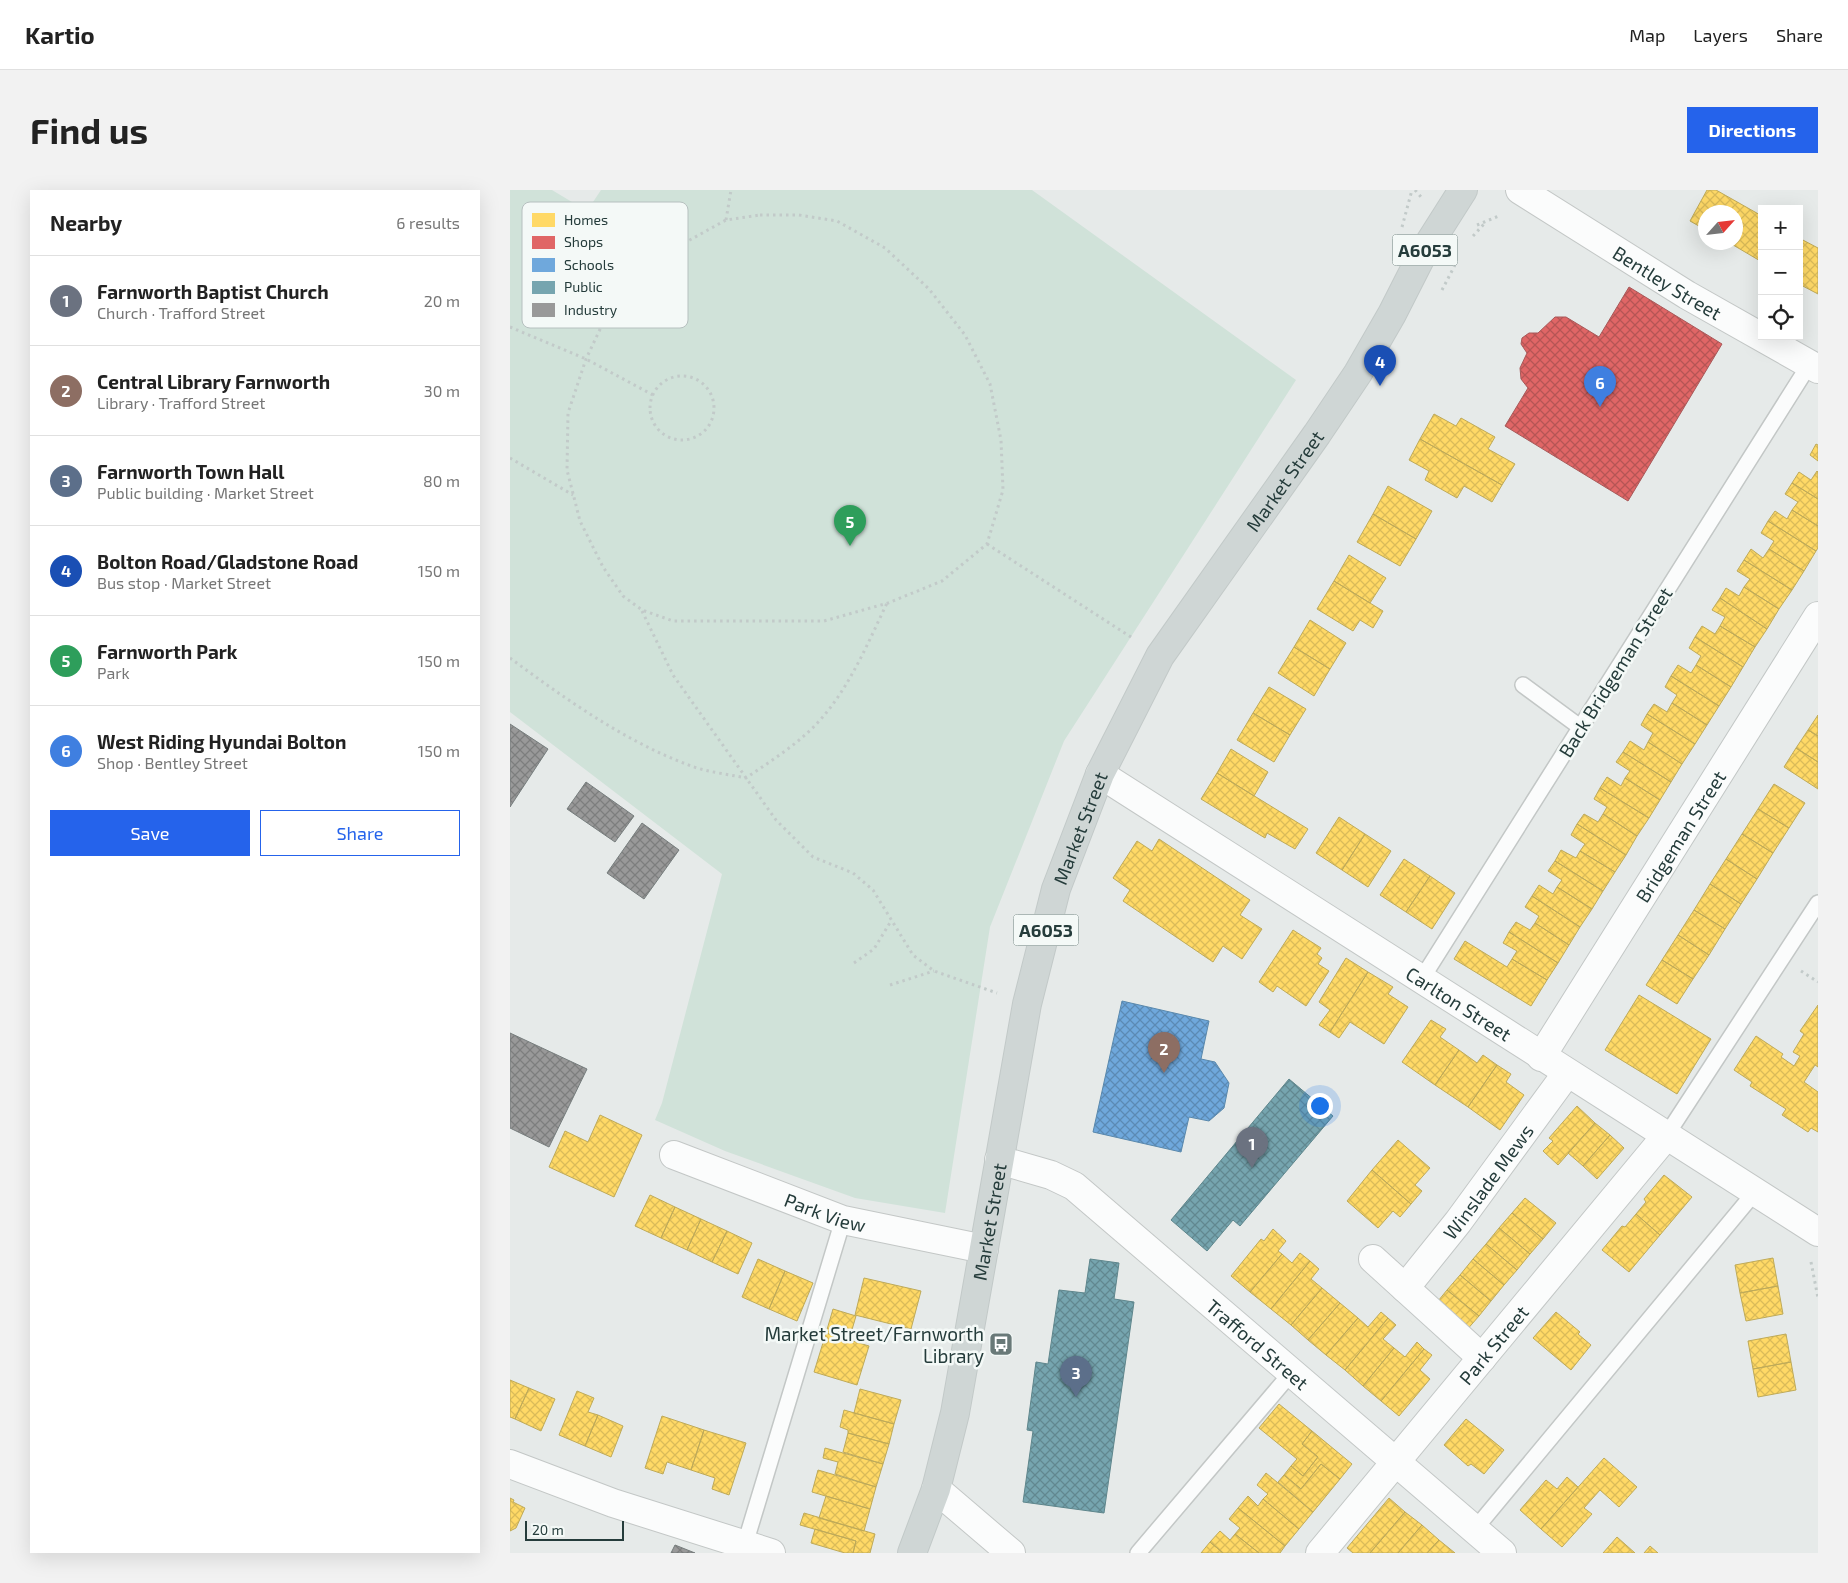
<!DOCTYPE html>
<meta charset="utf-8">
<style>
:root{--surface:#fff;--page:#f2f2f2;--text:#222;--muted:#767676;--line:#e0e0e0;--accent:#2563eb}
body{margin:0;font-family:"Exo 2",sans-serif;background:var(--page);color:var(--text)}
.controls{position:absolute;right:15px;top:15px;display:grid;overflow:hidden;border-radius:0px;box-shadow:0 5px 20px #0002}
.controls button{width:45px;height:45px;display:grid;place-items:center;padding:0;border:0;border-bottom:1px solid var(--line);background:var(--surface);color:var(--text);font:25px sans-serif}
.compass{position:absolute;left:1188px;top:15px;width:45px;height:45px;border-radius:50%;background:var(--surface);box-shadow:0 5px 20px #0002;rotate:63deg}
.scale{position:absolute;left:15px;bottom:12px;width:99px;box-sizing:border-box;padding-left:5px;border:2px solid #253c3b;border-top:0;font-size:14px;line-height:18px;white-space:nowrap;color:#253c3b;-webkit-text-stroke:4px #f4f9f7;paint-order:stroke}
.you{position:absolute;left:809px;top:915px;width:18px;height:18px;margin:-12px;border:4px solid #fff;border-radius:50%;background:#1a73e8;box-shadow:0 0 0 8px #1a73e833}
.badge{display:grid;place-items:center;width:32px;height:32px;border-radius:50%;background:var(--accent);color:#fff;font-size:16px;font-weight:700}
.pin{position:absolute;translate:-50% -41px;filter:drop-shadow(0 1px 2px #0008)}
.pin::after{content:'';position:absolute;top:26px;width:18px;height:15px;background:inherit;clip-path:polygon(0 0,100% 0,50% 100%)}
.list{margin:0;padding:0;list-style:none}
h2{display:flex;justify-content:space-between;align-items:center;height:65px;margin:0;padding:0 20px;font-size:21px}
h2 small{font-size:16px;font-weight:400;color:var(--muted)}
.list li{display:grid;grid-template-columns:32px 1fr auto;gap:15px;align-items:center;box-sizing:border-box;height:90px;padding:0 20px;border-top:1px solid var(--line)}
.list b{display:block;font-size:19px;white-space:nowrap}
.list p{margin:0;font-size:16px;white-space:nowrap;color:var(--muted)}
.list em{font-size:16px;font-style:normal;color:var(--muted)}
.actions{display:flex;gap:10px;padding:15px 20px}
.actions a{flex:1;padding:11px 0;border:1px solid var(--accent);border-radius:0px;text-align:center;font-size:18px;color:var(--accent)}
.actions .main{background:var(--accent);color:#fff}
.icon{flex:none;width:28px;height:28px;fill:none;stroke:currentColor;stroke-width:2;stroke-linecap:round;stroke-linejoin:round}
.map{position:relative;flex:none;width:1308px;height:1363px;overflow:hidden;border-radius:0px}
header{display:flex;align-items:center;gap:30px;box-sizing:border-box;height:70px;padding:0 25px;background:var(--surface);border-bottom:1px solid var(--line)}
header strong{font-size:24px}
nav{display:flex;gap:28px;margin-inline-start:auto;font-size:18px}
.intro{display:flex;align-items:center;justify-content:space-between;box-sizing:border-box;height:120px;padding:0 30px}
h1{margin:0;font-size:35px}
.button{padding:12px 22px;border-radius:0px;background:var(--accent);color:#fff;font-size:18px;font-weight:700}
main{display:flex;gap:30px;padding:0 30px}
aside{flex:1;background:var(--surface);border-radius:0px;box-shadow:0 5px 20px #0002}
.map>svg:first-child{display:block}
.park{fill:#d0e2d9}
.homes{fill:url(#homes-cross-hatch);stroke:#beaa59}
.shops{fill:url(#shops-cross-hatch);stroke:#a85959}
.schools{fill:url(#schools-cross-hatch);stroke:#5988ac}
.public{fill:url(#public-cross-hatch);stroke:#5e868c}
.industry{fill:url(#industry-cross-hatch);stroke:#767d7d}
.lines{fill:none;stroke-linecap:round;stroke-linejoin:round}
.service-casing{stroke:#c3c7c6;stroke-width:18}
.minor-casing{stroke:#c3c7c6;stroke-width:30}
.primary-casing{stroke:#c2c9c8;stroke-width:30}
.path{stroke:#c2cac9;stroke-width:3;stroke-dasharray:2.5 4;stroke-linecap:butt}
.service{stroke:#fbfcfc;stroke-width:15}
.minor{stroke:#fbfcfc;stroke-width:28}
.primary{stroke:#cfd6d5;stroke-width:28}
.labels{text-anchor:middle;dominant-baseline:central;stroke-width:5;stroke-linejoin:round;paint-order:stroke}
.shield{fill:#f4f9f7;stroke:#637573;stroke-width:1}
.shield-label{font-size:18px;font-weight:bold;fill:#253c3b}
.street-label{font-size:19px;fill:#253c3b;stroke:#f4f9f7}
.poi-label{font-size:19px;fill:#253c3b;stroke:#f4f9f7;text-anchor:end}
.key{fill:#f4f9f7;stroke:#b6c0bf;stroke-width:1}
.key-label{font-size:14px;fill:#253c3b}
</style>
<header>
<strong>Kartio</strong>
<nav><a>Map</a><a>Layers</a><a>Share</a></nav>
</header>
<div class="intro"><h1>Find us</h1><a class="button">Directions</a></div>
<main>
<aside>
<h2>Nearby<small>6 results</small></h2>
<ul class="list">
<li><span class="badge" style="background:#6b7280">1</span><div><b>Farnworth Baptist Church</b><p>Church · Trafford Street</p></div><em>20 m</em></li>
<li><span class="badge" style="background:#8d6e63">2</span><div><b>Central Library Farnworth</b><p>Library · Trafford Street</p></div><em>30 m</em></li>
<li><span class="badge" style="background:#5c6f8a">3</span><div><b>Farnworth Town Hall</b><p>Public building · Market Street</p></div><em>80 m</em></li>
<li><span class="badge" style="background:#1a4fb4">4</span><div><b>Bolton Road/Gladstone Road</b><p>Bus stop · Market Street</p></div><em>150 m</em></li>
<li><span class="badge" style="background:#2e9e5b">5</span><div><b>Farnworth Park</b><p>Park</p></div><em>150 m</em></li>
<li><span class="badge" style="background:#3f7fe0">6</span><div><b>West Riding Hyundai Bolton</b><p>Shop · Bentley Street</p></div><em>150 m</em></li>
</ul>
<div class="actions"><a class="main">Save</a><a>Share</a></div>
</aside>
<div class="map">
<svg width="1308" height="1363" viewBox="0 0 1308 1363">
<defs>
<pattern id="homes-cross-hatch" width="8" height="8" patternUnits="userSpaceOnUse" patternTransform="scale(1.25)"><rect width="8" height="8" fill="#ffd966"/><path d="M0 0l8 8M0 8l8-8" fill="none" stroke="#dabb59"/></pattern>
<pattern id="shops-cross-hatch" width="8" height="8" patternUnits="userSpaceOnUse" patternTransform="scale(1.25)"><rect width="8" height="8" fill="#e06666"/><path d="M0 0l8 8M0 8l8-8" fill="none" stroke="#b55555"/></pattern>
<pattern id="schools-cross-hatch" width="8" height="8" patternUnits="userSpaceOnUse" patternTransform="scale(1.25)"><rect width="8" height="8" fill="#6fa8dc"/><path d="M0 0l8 8M0 8l8-8" fill="none" stroke="#5b8ab4"/></pattern>
<pattern id="public-cross-hatch" width="8" height="8" patternUnits="userSpaceOnUse" patternTransform="scale(1.25)"><rect width="8" height="8" fill="#76a5af"/><path d="M0 0l8 8M0 8l8-8" fill="none" stroke="#618890"/></pattern>
<pattern id="industry-cross-hatch" width="8" height="8" patternUnits="userSpaceOnUse" patternTransform="scale(1.25)"><rect width="8" height="8" fill="#999"/><path d="M0 0l8 8M0 8l8-8" fill="none" stroke="#7d7e7e"/></pattern>
</defs>
<rect width="100%" height="100%" fill="#e6eae9"/>
<!-- park -->
<path class="park" d="M0 0H42L77 21 91 0H522L786 190 554 551 480 737 435 1023 345 1008 215 961 145 930 152 913 212 684 0 522Z"/>
<!-- homes -->
<path class="homes" d="M1197 0H1206L1252 26V72L1218 52H1226V22H1196V40L1180 31Z
M1289 48 1308 58V104L1289 94Z
M924 224 946 236 951 228 985 247 978 259 1005 274 992 295 910 249Z
M910 249 992 295 982 312 954 296 947 308 915 290 919 281 899 270Z
M1306 254 1308 255V271L1300 265Z
M1307 281 1308 282V309L1282 293 1289 282 1301 290Z
M1282 293 1308 309V336L1282 320 1288 312 1275 304Z
M878 296 922 321 906 349 863 324Z
M1282 320 1308 336V358L1306 361 1258 331 1265 321 1277 329Z
M863 324 906 349 890 376 847 352Z
M1258 331 1306 361 1294 381 1259 359 1264 351 1251 343Z
M1241 359 1253 368 1259 359 1294 381 1282 400 1234 370Z
M839 365 876 388 860 413 824 391Z
M1234 370 1282 400 1269 419 1234 397 1240 389 1227 381Z
M824 391 873 421 863 438 850 430 843 441 807 419Z
M1234 397 1269 419 1257 439 1210 408 1216 398 1229 406Z
M1210 408 1257 439 1245 457 1210 436 1215 427 1202 420Z
M800 430 836 453 820 479 784 457Z
M1192 436 1205 444 1210 436 1245 457 1233 477 1185 447Z
M1185 447 1233 477 1221 497 1186 475 1191 466 1179 458Z
M784 457 820 479 804 506 768 483Z
M1168 475 1181 483 1186 475 1221 497 1209 516 1161 486Z
M1161 486 1209 516 1197 535 1162 513 1167 505 1155 497Z
M759 497 796 519 780 545 743 523Z
M1162 513 1197 535 1185 554 1137 524 1144 514 1157 522Z
M743 523 780 545 764 572 727 550Z
M1137 524 1185 554 1172 574 1138 552 1143 543 1131 535Z
M1308 525V546L1298 540Z
M1298 540 1308 546V572L1286 558Z
M1120 551 1134 560 1138 552 1172 574 1161 592 1113 562Z
M1286 558 1308 572V599L1274 577Z
M721 559 758 582 744 606 707 583Z
M1113 562 1161 592 1150 610 1115 588 1120 581 1106 572Z
M707 583 798 639 785 659 757 643 755 648 691 609Z
M1097 587 1111 596 1115 588 1150 610 1139 628 1090 598Z
M1264 594 1295 613 1279 638 1248 619Z
M1090 598 1139 628 1127 646 1093 624 1097 617 1084 609Z
M1248 619 1279 638 1263 663 1232 644Z
M1074 624 1088 632 1093 624 1127 646 1116 665 1067 634Z
M829 627 855 644 832 680 806 663Z
M1067 634 1116 665 1105 682 1070 661 1075 654 1061 645Z
M855 644 881 661 858 697 832 680Z
M1232 644 1263 663 1247 689 1216 669Z
M649 649 740 710 730 725 752 739 732 769 713 756 703 772 613 711 620 700 603 688 627 651 642 661Z
M1051 660 1066 668 1070 661 1105 682 1093 701 1045 671Z
M894 669 920 686 896 722 870 705Z
M1216 669 1247 689 1231 714 1200 694Z
M1045 671 1093 701 1082 719 1047 697 1052 690 1038 681Z
M920 686 945 703 922 739 896 722Z
M1200 694 1231 714 1215 739 1184 720Z
M1029 695 1043 704 1047 697 1082 719 1070 737 1022 706Z
M1022 706 1070 737 1059 755 1025 733 1029 726 1015 717Z
M1184 720 1215 739 1199 765 1168 745Z
M1006 732 1020 740 1025 733 1059 755 1048 773 999 742Z
M783 740 811 758 807 764 812 768 808 774 819 781 796 816 767 796 763 802 749 792Z
M999 742 1048 773 1037 790 1002 769 1007 761 993 753Z
M1168 745 1199 765 1183 789 1152 770Z
M955 751 997 777 1002 769 1037 790 1021 816 944 769Z
M836 768 858 782 820 842 809 835 820 820 809 812Z
M1152 770 1183 789 1167 814 1136 795Z
M858 782 883 797 878 804 898 817 874 854 840 832 829 848 820 842Z
M1129 805 1201 849 1167 904 1095 860Z
M1308 815V877L1305 875 1294 892 1308 902V942L1301 938 1298 942 1272 925 1276 919 1240 896 1242 892 1224 880 1246 846 1273 864 1271 867 1284 876 1290 866 1283 862 1294 844 1290 841Z
M921 830 936 839 930 847 949 860 925 895 892 872Z
M949 860 967 873 973 865 987 875 958 917 925 895Z
M987 875 1001 884 996 892 1014 905 990 940 958 917Z
M1067 916 1085 933 1048 975 1033 961 1043 951 1039 948Z
M90 925 132 945 104 1007 39 977 55 941 78 952Z
M1085 933 1100 945 1073 976 1058 963Z
M1100 945 1114 958 1087 989 1073 976Z
M888 950 920 978 905 995 912 1001 901 1014 862 980Z
M862 980 901 1014 890 1027 883 1021 868 1038 837 1011Z
M1154 985 1182 1007 1150 1045 1126 1024 1136 1012 1134 1009Z
M140 1005 165 1017 151 1048 125 1036Z
M1015 1008 1046 1033 1033 1049 1002 1023Z
M165 1017 191 1029 177 1060 151 1048Z
M1002 1023 1033 1049 1020 1064 989 1038Z
M1126 1024 1150 1045 1119 1082 1092 1060 1112 1036 1115 1037Z
M191 1029 217 1041 202 1072 177 1060Z
M989 1038 1020 1064 1007 1080 976 1054Z
M763 1039 776 1051 768 1061 772 1064 740 1102 721 1086 751 1049 754 1051Z
M217 1041 242 1053 228 1084 202 1072Z
M976 1054 1007 1080 994 1095 963 1069Z
M790 1063 800 1071 761 1119 740 1102 772 1064 782 1073Z
M1263 1068 1268 1096 1230 1103 1225 1075Z
M248 1069 275 1081 259 1119 232 1107Z
M963 1069 994 1095 981 1111 950 1085Z
M800 1071 809 1079 801 1089 812 1098 781 1135 761 1119Z
M275 1081 303 1093 287 1131 259 1119Z
M950 1085 981 1111 969 1126 937 1100Z
M354 1088 411 1101 401 1139 345 1125Z
M1268 1096 1273 1124 1236 1131 1230 1103Z
M812 1098 830 1113 798 1150 781 1135Z
M937 1100 969 1126 955 1142 924 1116Z
M830 1113 848 1128 816 1165 798 1150Z
M323 1119 346 1126 339 1150 316 1143Z
M871 1122 878 1128 835 1180 816 1165 848 1128 858 1137Z
M1046 1122 1070 1142 1068 1144 1081 1155 1061 1180 1023 1148Z
M878 1128 886 1135 873 1149 884 1158 853 1196 835 1180Z
M316 1143 359 1156 347 1195 304 1182Z
M1276 1144 1281 1172 1243 1179 1238 1151Z
M907 1152 914 1159 871 1211 853 1196 884 1158 895 1167Z
M914 1159 922 1165 910 1180 920 1189 889 1226 871 1211Z
M1281 1172 1286 1200 1248 1207 1243 1179Z
M0 1190 19 1198 5 1229 0 1227Z
M19 1198 45 1209 31 1241 5 1229Z
M350 1199 391 1210 384 1234 344 1223Z
M67 1201 84 1208 78 1222 88 1225 75 1256 49 1245Z
M769 1214 802 1241 792 1254 808 1267 793 1286 781 1276 787 1269 749 1238Z
M334 1220 384 1234 379 1254 338 1243V1240L330 1237Z
M88 1225 113 1236 101 1267 75 1256Z
M152 1226 194 1240 181 1280 157 1272 153 1284 135 1278Z
M956 1229 994 1260 974 1284 961 1274 958 1276 934 1255Z
M194 1240 236 1253 219 1305 202 1299 205 1288 181 1280Z
M802 1241 842 1274 830 1289 811 1274 791 1299 774 1285 781 1276 793 1286 808 1267 792 1254Z
M338 1243 379 1254 373 1274 333 1262Z
M315 1258 373 1274 366 1297 325 1284 328 1272 313 1268Z
M1094 1268 1127 1297 1109 1317 1090 1300 1074 1318 1082 1324 1052 1357 1031 1339Z
M811 1274 830 1289 803 1322 768 1292 774 1285 791 1299Z
M308 1280 366 1297 360 1319 302 1302Z
M756 1283 803 1322 789 1339 753 1309 758 1304 747 1295Z
M1057 1287 1068 1297 1031 1339 1010 1320 1036 1290 1047 1299Z
M316 1306 360 1319 354 1341 309 1328Z
M738 1306 748 1316 753 1309 789 1339 775 1356 728 1318Z
M0 1308 4 1310 3 1312 15 1318 6 1338 0 1341Z
M879 1308 895 1322 860 1363H843L837 1358Z
M728 1318 775 1356 770 1363H749L725 1344 730 1338 719 1329Z
M895 1322 912 1335 888 1363H860Z
M294 1323 365 1344 360 1363H343L346 1351 290 1335Z
M912 1335 929 1350 917 1363H888Z
M305 1339 346 1351 343 1363H335L301 1353Z
M710 1341 720 1350 725 1344 749 1363H713L700 1352Z
M1107 1347 1125 1363H1093Z
M929 1350 945 1363H917Z
M700 1352 713 1363H691Z
M1140 1356 1148 1363H1134Z"/>
<!-- shops -->
<path class="shops" d="M1119 97 1212 154 1118 311 995 236 1018 198 1011 189 1010 178 1017 163 1011 154 1012 148 1019 143H1028L1045 127H1056L1089 147Z"/>
<!-- schools -->
<path class="schools" d="M612 811 699 831 691 869 705 872 719 893 714 918 699 931 679 927 671 962 583 942Z"/>
<!-- public -->
<path class="public" d="M779 889 823 926 730 1036 723 1030 697 1061 661 1030Z
M580 1069 609 1073 604 1109 624 1112 594 1323 513 1312 523 1241 517 1240 526 1172 538 1174 549 1100 575 1103Z"/>
<!-- industry -->
<path class="industry" d="M0 534 38 559 0 617Z
M76 592 124 626 105 652 57 619Z
M132 633 169 660 134 709 97 683Z
M0 843 77 879 39 957 0 938Z
M165 1355 185 1363H161Z"/>
<g class="lines">
<!-- service casing -->
<g class="service-casing">
<path id="service" d="M1013 495 1070 537
M911 790 1299 175
M1156 946 1308 713
M965 1339 1245 1002
M235 1354 333 1030
M628 1363 782 1182"/>
</g>
<!-- minor casing -->
<g class="minor-casing">
<g id="minor">
<path id="s1" d="M1010 0 1177 105 1308 179"/>
<path id="s2" d="M590 584 1308 1042"/>
<path id="s3" d="M1031 867 1308 426"/>
<path id="s4" d="M164 965 333 1030 474 1059"/>
<path id="s5" d="M489 970 541 985 564 996 992 1363"/>
<path d="M863 1069 972 1168"/>
<path id="s6" d="M895 1098 948 1032 1057 883"/>
<path d="M0 1274 103 1313 261 1363"/>
<path d="M426 1299 501 1363"/>
<path id="s7" d="M810 1363 1156 946"/>
</g>
</g>
<!-- primary casing -->
<g class="primary-casing">
<g id="primary">
<path id="s8" d="M402 1363 426 1299 445 1223 517 814 546 699 590 584 650 466 807 244 848 183 882 124 913 63 953 0"/>
</g>
</g>
<!-- path -->
<path class="path" d="M905 0 911 7
M250 25H289L327 31 375 58 419 99 455 145 480 194 491 250 493 300 477 354 432 391 378 413 314 431H163L132 420 113 406 93 377 70 331 57 280 58 223 76 169 93 133 129 87 167 57 216 30Z
M216 30 221 0
M967 35 991 25
M892 37 902 0
M963 46 974 34
M932 100 945 75
M0 137 76 169 143 205
M140 218a32 32 0 1 1 64 0a32 32 0 1 1-64 0Z
M0 268 63 305
M477 354 624 449
M132 421 163 485 266 630 303 667 343 683 363 700 403 765 424 781 487 803
M0 468C54 508 113 550 176 574 195 582 217 584 236 588 262 570 290 553 311 529 340 496 358 453 377 413
M344 773 364 759 381 731
M1291 781 1308 792
M380 795 424 781
M1301 1072 1308 1108"/>
<!-- service -->
<use href="#service" class="service"/>
<!-- minor -->
<use href="#minor" class="minor"/>
<!-- primary -->
<use href="#primary" class="primary"/>
</g>
<!-- icons -->
<defs>
<g id="bus-square" transform="scale(1.25)"><rect x="-9" y="-9" width="18" height="18" rx="4" fill="#697978" stroke="#f4f9f7"/><path d="M-5-6H5V4H4V6H2V4H-2V6H-4V4H-5ZM-3.5-4V0h7V-4ZM-3.5 1.2v1.5H-2V1.2ZM2 1.2v1.5H3.5V1.2Z" fill="#fff"/></g>
</defs>
<g fill-rule="evenodd">
<use href="#bus-square" x="491" y="1154"/>
</g>
<g class="labels">
<!-- shield labels -->
<g class="shield">
<rect x="882.5" y="44.5" width="65" height="31" rx="4"/>
<rect x="503.5" y="724.5" width="65" height="31" rx="4"/>
</g>
<g class="shield-label">
<text x="915" y="60">A6053</text>
<text x="536" y="740">A6053</text>
</g>
<!-- street labels -->
<g class="street-label">
<text stroke="none"><textPath href="#s1" startOffset="174">Bentley Street</textPath></text>
<text stroke="none"><textPath href="#s8" startOffset="1151">Market Street</textPath></text>
<text transform="translate(1105 482) rotate(-58)">Back Bridgeman Street</text>
<text stroke="none"><textPath href="#s8" startOffset="746">Market Street</textPath></text>
<text stroke="none"><textPath href="#s3" startOffset="261">Bridgeman Street</textPath></text>
<text stroke="none"><textPath href="#s2" startOffset="426">Carlton Street</textPath></text>
<text stroke="none"><textPath href="#s6" startOffset="135">Winslade Mews</textPath></text>
<text stroke="none"><textPath href="#s4" startOffset="162">Park View</textPath></text>
<text stroke="none"><textPath href="#s8" startOffset="341">Market Street</textPath></text>
<text stroke="none"><textPath href="#s5" startOffset="322">Trafford Street</textPath></text>
<text stroke="none"><textPath href="#s7" startOffset="271">Park Street</textPath></text>
</g>
<!-- poi labels -->
<g class="poi-label">
<text x="474" y="1143">Market Street/Farnworth<tspan x="474" dy="22">Library</tspan></text>
</g>
</g>
<!-- legend -->
<rect x="12" y="12" width="166" height="126" rx="8" class="key"/>
<rect x="22" y="23" width="23" height="14" fill="#ffd966"/>
<rect x="22" y="46" width="23" height="13" fill="#e06666"/>
<rect x="22" y="68" width="23" height="14" fill="#6fa8dc"/>
<rect x="22" y="91" width="23" height="13" fill="#76a5af"/>
<rect x="22" y="113" width="23" height="14" fill="#999"/>
<g class="key-label">
<text x="54" y="35">Homes</text>
<text x="54" y="57">Shops</text>
<text x="54" y="80">Schools</text>
<text x="54" y="102">Public</text>
<text x="54" y="125">Industry</text>
</g>
</svg>
<div class="controls">
<button>+</button>
<button>−</button>
<button><svg class="icon" aria-label="locate" viewBox="0 0 24 24"><circle cx="12" cy="12" r="6"/><path d="M12 2v4M12 18v4M2 12h4M18 12h4"/></svg></button>
</div>
<svg class="compass" viewBox="-18 -18 36 36"><path d="M0-13l5 13h-10z" fill="#e53935"/><path d="M0 13l5-13h-10z" fill="#767676"/></svg>
<div class="scale">20 m</div>
<div class="you"></div>
<div class="pin badge" style="left:742px;top:978px;background:#6b7280">1</div>
<div class="pin badge" style="left:654px;top:883px;background:#8d6e63">2</div>
<div class="pin badge" style="left:566px;top:1207px;background:#5c6f8a">3</div>
<div class="pin badge" style="left:870px;top:196px;background:#1a4fb4">4</div>
<div class="pin badge" style="left:340px;top:356px;background:#2e9e5b">5</div>
<div class="pin badge" style="left:1090px;top:217px;background:#3f7fe0">6</div>
</div>
</main>
